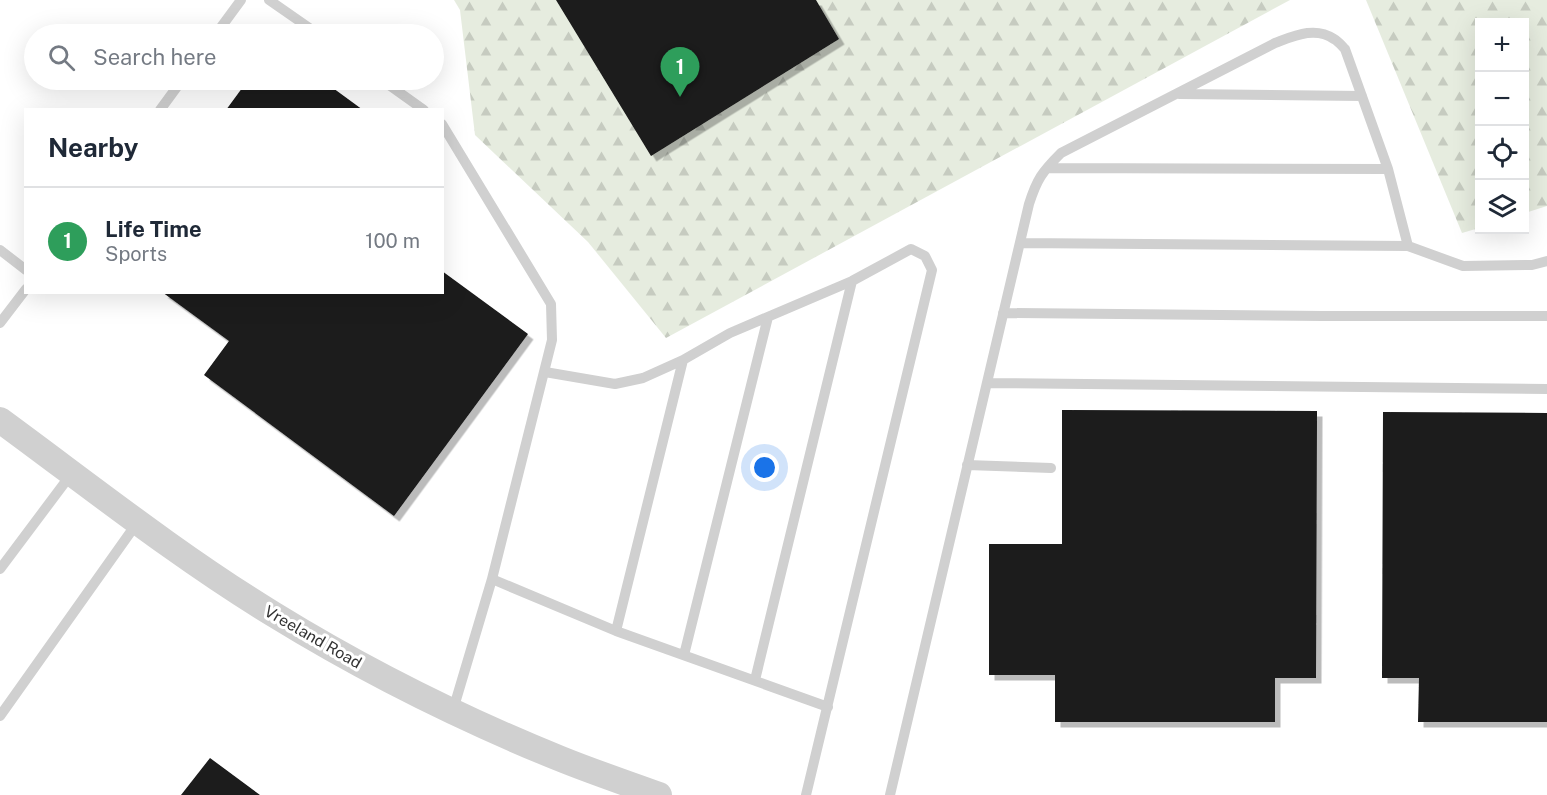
<!DOCTYPE html>
<meta charset="utf-8">
<style>
:root{--surface:#fff;--page:#f6f6f7;--text:#1f2937;--muted:#747a83;--line:#e0e1e3;--accent:#0b8043}
body{margin:0;font-family:"Public Sans",sans-serif;background:var(--page);color:var(--text)}
.controls{position:absolute;right:18px;top:18px;display:grid;overflow:hidden;border-radius:0px;box-shadow:0 6px 24px #0002}
.controls button{width:54px;height:54px;display:grid;place-items:center;padding:0;border:0;border-bottom:2px solid var(--line);background:var(--surface);color:var(--text);font:30px sans-serif}
.you{position:absolute;left:765px;top:468px;width:21px;height:21px;margin:-15px;border:4px solid #fff;border-radius:50%;background:#1a73e8;box-shadow:0 0 0 9px #1a73e833}
.badge{display:grid;place-items:center;width:39px;height:39px;border-radius:50%;background:var(--accent);color:#fff;font-size:20px;font-weight:700}
.pin{position:absolute;translate:-50% -50px;filter:drop-shadow(0 2px 3px #0008)}
.pin::after{content:'';position:absolute;top:32px;width:21px;height:18px;background:inherit;clip-path:polygon(0 0,100% 0,50% 100%)}
.list{margin:0;padding:0;list-style:none}
h2{display:flex;justify-content:space-between;align-items:center;height:78px;margin:0;padding:0 24px;font-size:26px}
h2 small{font-size:20px;font-weight:400;color:var(--muted)}
.list li{display:grid;grid-template-columns:39px 1fr auto;gap:18px;align-items:center;box-sizing:border-box;height:108px;padding:0 24px;border-top:2px solid var(--line)}
.list b{display:block;font-size:22px;white-space:nowrap}
.list p{margin:0;font-size:20px;white-space:nowrap;color:var(--muted)}
.list em{font-size:20px;font-style:normal;color:var(--muted)}
.icon{flex:none;width:33px;height:33px;fill:none;stroke:currentColor;stroke-width:2;stroke-linecap:round;stroke-linejoin:round}
.map{position:relative;flex:none;width:1547px;height:795px;overflow:hidden}
.search{position:absolute;background:var(--surface);box-shadow:0 6px 24px #0002;left:24px;top:24px;width:420px;height:66px;display:flex;align-items:center;gap:15px;box-sizing:border-box;padding:0 21px;border-radius:33px;color:var(--muted);font-size:22px}
.panel{position:absolute;background:var(--surface);box-shadow:0 6px 24px #0002;left:24px;top:108px;width:420px;height:186px;border-radius:0px}
.map>svg:first-child{display:block}
.forest{fill:url(#forest-firs)}
.building{fill:#1a1a1a;filter:url(#shadow)}
.lines{fill:none;stroke-linecap:round;stroke-linejoin:round}
.service{stroke:#d0d0d0;stroke-width:10}
.tertiary{stroke:#d0d0d0;stroke-width:26}
.labels{text-anchor:middle;dominant-baseline:central;stroke-width:6;stroke-linejoin:round;paint-order:stroke}
.street-label{font-size:16px;fill:#333;stroke:#fff}
</style>
<div class="map">
<svg width="1547" height="795" viewBox="0 0 1547 795">
<defs>
<pattern id="forest-firs" width="22" height="20" patternUnits="userSpaceOnUse" patternTransform="scale(1.5)"><rect width="22" height="20" fill="#e6ecdf"/><path d="M5 1l3.5 6h-7zM16 11l3.5 6h-7z" fill="#c6cbc0"/></pattern>
<filter id="shadow"><feDropShadow dx="5.5" dy="5.5" stdDeviation="0" flood-color="#0004"/></filter>
</defs>
<rect width="100%" height="100%" fill="#fff"/>
<!-- forest -->
<path class="forest" d="M454 0H1290L666 338 588 242 475 135 460 10Z
M1366 0H1547V206L1525 213 1524 22H1480L1479 228 1462 233Z"/>
<!-- building -->
<path class="building" d="M556 0H816L839 39 651 156Z
M248 80H322L363 110H226Z
M442 271 528 334 394 516 204 375 229 341 162 292H442Z
M1062 410 1317 411 1316 678H1275V722H1055V675H989V544H1062Z
M1383 412 1547 413V722H1418L1419 678H1382Z
M210 758 260 795H181Z"/>
<g class="lines">
<!-- service -->
<path class="service" d="M269 0 318 34
M216 34 241 0
M382 80 424 110
M1179 94 1362 96
M160 110 182 80
M442 124 551 304 552 340 492 579 453 710
M1047 168 1388 169
M1020 243 1408 246
M0 250 26 270
M1003 313 1323 316H1547
M0 323 26 289
M545 372 615 384 643 378 683 360 730 333 852 281 911 249 925 256 932 270 806 795
M987 383 1547 389
M967 465 1051 468
M0 569 72 473
M492 579 616 631 828 707
M616 631 683 360
M684 655 768 317
M755 680 852 281
M0 716 137 523
M890 795 1029 204C1037 179 1042 172 1061 153L1275 43C1294 36 1315 26 1334 39 1338 41 1342 46 1345 49L1388 169 1408 246 1463 266 1532 265 1547 261"/>
<!-- tertiary -->
<path class="tertiary" d="M0 420C90 486 178 556 273 614 364 670 462 719 561 759 593 772 626 783 659 795"/>
</g>
<g class="labels">
<!-- street labels -->
<g class="street-label">
<text transform="translate(313 637) rotate(30)">Vreeland Road</text>
</g>
</g>
</svg>
<div class="controls">
<button>+</button>
<button>−</button>
<button><svg class="icon" aria-label="locate" viewBox="0 0 24 24"><circle cx="12" cy="12" r="6"/><path d="M12 2v4M12 18v4M2 12h4M18 12h4"/></svg></button>
<button><svg class="icon" aria-label="layers" viewBox="0 0 24 24"><path d="M12 4l9 5-9 5-9-5zM3 14l9 5 9-5"/></svg></button>
</div>
<div class="you"></div>
<div class="pin badge" style="left:680px;top:97px;background:#2e9e5b">1</div>
<div class="search"><svg class="icon" aria-label="search" viewBox="0 0 24 24"><circle cx="10" cy="10" r="6"/><path d="M15 15l6 6"/></svg>Search here</div>
<section class="panel">
<h2>Nearby<small></small></h2>
<ul class="list">
<li><span class="badge" style="background:#2e9e5b">1</span><div><b>Life Time</b><p>Sports</p></div><em>100 m</em></li>
</ul>
</section>
</div>
